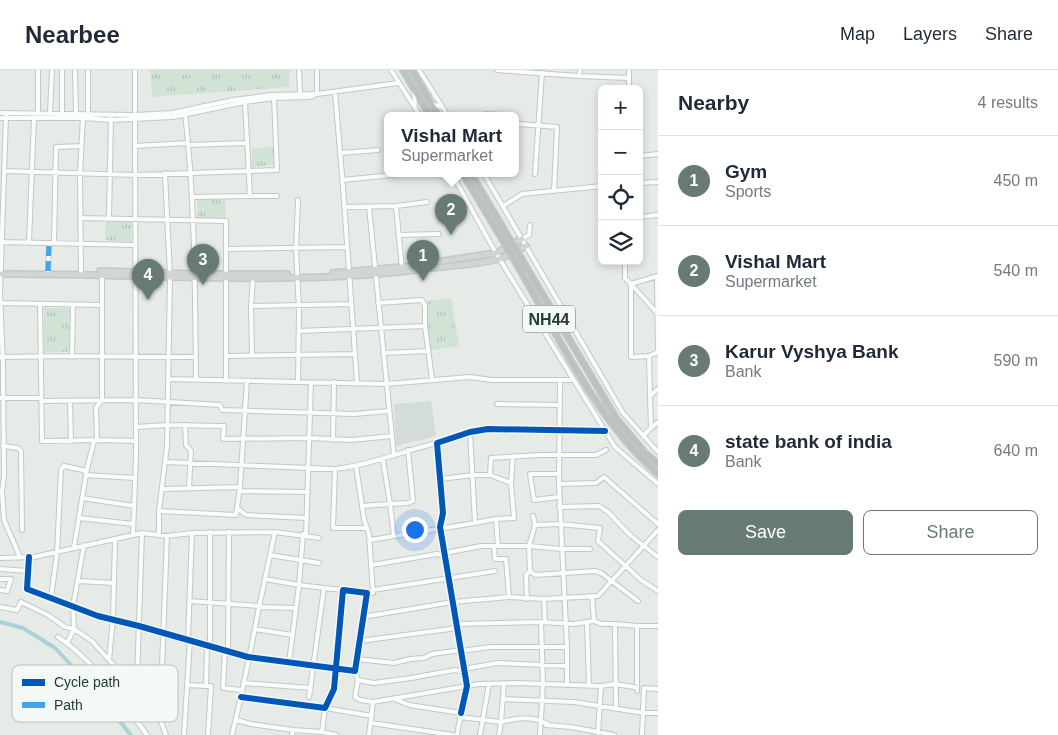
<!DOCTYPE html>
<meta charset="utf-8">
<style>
:root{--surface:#fff;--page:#f2f2f3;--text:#1f2937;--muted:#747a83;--line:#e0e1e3;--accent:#687a74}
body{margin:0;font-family:Helvetica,sans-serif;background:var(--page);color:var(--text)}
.controls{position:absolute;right:15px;top:15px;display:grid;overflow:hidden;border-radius:8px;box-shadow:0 2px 8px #0003}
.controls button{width:45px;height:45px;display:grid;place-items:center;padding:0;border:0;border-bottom:1px solid var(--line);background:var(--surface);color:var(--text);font:25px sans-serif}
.you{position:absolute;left:414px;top:459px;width:18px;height:18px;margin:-12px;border:4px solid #fff;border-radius:50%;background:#1a73e8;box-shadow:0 0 0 8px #1a73e833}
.badge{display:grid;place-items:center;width:32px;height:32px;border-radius:50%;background:var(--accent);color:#fff;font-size:16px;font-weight:700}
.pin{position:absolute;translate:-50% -41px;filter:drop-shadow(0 1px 2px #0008)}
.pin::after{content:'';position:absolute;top:26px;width:18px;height:15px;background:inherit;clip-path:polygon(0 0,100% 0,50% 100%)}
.popup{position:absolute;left:384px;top:42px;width:135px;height:65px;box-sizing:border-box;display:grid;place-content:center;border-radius:8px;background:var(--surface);filter:drop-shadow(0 1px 4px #0005);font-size:16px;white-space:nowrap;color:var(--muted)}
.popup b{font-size:19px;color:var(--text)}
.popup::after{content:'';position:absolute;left:50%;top:100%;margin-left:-10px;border:10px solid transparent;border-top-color:var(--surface)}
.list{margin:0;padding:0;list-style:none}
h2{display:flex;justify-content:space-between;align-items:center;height:65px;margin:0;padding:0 20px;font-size:21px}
h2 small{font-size:16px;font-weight:400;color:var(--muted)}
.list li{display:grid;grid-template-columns:32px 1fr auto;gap:15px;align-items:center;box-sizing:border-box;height:90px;padding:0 20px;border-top:1px solid var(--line)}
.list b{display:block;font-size:19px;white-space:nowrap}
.list p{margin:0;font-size:16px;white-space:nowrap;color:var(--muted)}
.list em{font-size:16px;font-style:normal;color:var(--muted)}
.actions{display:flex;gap:10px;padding:15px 20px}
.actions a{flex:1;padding:11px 0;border:1px solid var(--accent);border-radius:8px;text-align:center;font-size:18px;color:var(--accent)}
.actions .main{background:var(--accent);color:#fff}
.icon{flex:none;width:28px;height:28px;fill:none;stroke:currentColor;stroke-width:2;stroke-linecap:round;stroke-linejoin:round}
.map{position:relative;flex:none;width:658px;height:665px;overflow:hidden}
header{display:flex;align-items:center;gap:30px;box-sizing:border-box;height:70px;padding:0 25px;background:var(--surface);border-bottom:1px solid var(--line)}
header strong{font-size:24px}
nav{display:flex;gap:28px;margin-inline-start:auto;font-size:18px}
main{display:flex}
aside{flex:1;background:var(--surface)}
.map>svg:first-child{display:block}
.built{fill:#d4dcd8}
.park{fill:url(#park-tufts)}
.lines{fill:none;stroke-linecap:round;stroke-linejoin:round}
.canal{stroke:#aad2d6;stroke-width:4}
.minor-casing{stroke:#c3c8c5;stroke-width:6}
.major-casing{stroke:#c2cac7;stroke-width:8}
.highway-casing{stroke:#c2cac7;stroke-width:8}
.minor{stroke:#fbfcfc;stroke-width:4}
.major{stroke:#cfd6d4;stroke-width:5}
.highway{stroke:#bcc2c0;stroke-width:5.5}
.minor-bridge-casing{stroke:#c3c8c5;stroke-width:6;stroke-linecap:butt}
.highway-bridge-casing{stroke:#c2cac7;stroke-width:8;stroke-linecap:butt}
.minor-bridge{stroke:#fbfcfc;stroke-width:4}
.highway-bridge{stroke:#bcc2c0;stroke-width:5.5}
.quiet{stroke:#3ea4eb;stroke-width:5;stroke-dasharray:10 5;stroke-linecap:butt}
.cycleway-casing{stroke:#f4f9f6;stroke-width:9}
.cycleway{stroke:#0057b8;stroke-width:6}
.labels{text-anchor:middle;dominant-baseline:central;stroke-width:4.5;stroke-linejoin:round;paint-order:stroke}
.shield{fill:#f4f9f6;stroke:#62756f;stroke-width:1}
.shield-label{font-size:16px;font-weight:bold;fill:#243d35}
.key{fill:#f4f9f6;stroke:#b6c1bc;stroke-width:1}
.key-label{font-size:14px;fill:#243d35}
</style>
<header>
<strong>Nearbee</strong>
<nav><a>Map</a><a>Layers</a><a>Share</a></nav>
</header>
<main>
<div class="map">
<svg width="658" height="665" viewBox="0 0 658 665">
<defs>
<pattern id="park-tufts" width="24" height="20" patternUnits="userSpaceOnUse" patternTransform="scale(1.25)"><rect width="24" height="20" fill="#d0e3d5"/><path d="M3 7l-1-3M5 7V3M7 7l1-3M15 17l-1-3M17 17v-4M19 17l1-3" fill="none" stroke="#b2c4b7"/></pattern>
</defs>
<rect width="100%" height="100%" fill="#e6ebe8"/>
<!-- built -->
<path class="built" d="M431 331 436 366 396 376 394 334Z"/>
<!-- park -->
<path class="park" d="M150 0H290L289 17 152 27Z
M274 76V95L252 97V79Z
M225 128 226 148 198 149 197 129Z
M106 152H132L131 172 105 170Z
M451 228 459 276 428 281 427 231Z
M44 238H70L69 282H44Z"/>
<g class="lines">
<!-- canal -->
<path class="canal" d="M0 552 23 558 55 578 90 615 131 665"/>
<!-- minor casing -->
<g class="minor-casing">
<path id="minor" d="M75 0 76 44
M135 0V41
M299 0 300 23
M317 0V24
M391 0 420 46
M419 0 443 38
M497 0 523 2
M523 0V2L579 6 580 0
M579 6 629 8
M629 19V0
M414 20 415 36
M335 22 343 117 357 313
M430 33 443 38 448 46
M185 42C195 131 195 220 196 310
M0 43 135 45 172 43 233 30 271 25 315 24
M38 44V0
M50 44 52 0
M88 45V0
M62 46V0
M482 46 486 44 513 46
M0 48H83L111 50 173 47 245 32 274 28 310 27 317 24 398 13
M515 56 519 54 557 57 554 121
M188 75 247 73
M135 76 188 73
M340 83 378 80
M639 86 658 84
M4 101 135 105 277 100 274 28
M452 104 497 185 615 377 658 414
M484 104 623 343 658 382
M535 104 542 3
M342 110 393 105
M639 113 658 112
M250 126H277
M192 127 250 126 245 32
M396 136 402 199
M503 136 522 124 602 116
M344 137 396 136 427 132
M369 137 394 386
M639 147 658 145
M80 148 226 151V311
M109 148 111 48
M398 165 439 164
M522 169 529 165 530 155
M1 172 135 175
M29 172 34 48
M54 173 56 77 81 76
M226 179 347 177
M625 191V208L631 214V287L649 286 658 282
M48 201 49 173
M81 204 80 104 83 47
M102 204V330L96 338 97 370 136 371
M657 206 658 282
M0 224 3 295 4 406 2 422 4 450 20 487
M0 224 6 46
M0 233 102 235
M378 233 422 230 425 236V256L432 309
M40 235 42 371 97 370
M73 235 72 286 196 287
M251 236 351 234
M657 243 631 214 658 206
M299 261 425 256
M383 283 428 281
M226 286 355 284
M252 286 251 236 253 208
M649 286 650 326
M0 287 72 286
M168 309 386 314 470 307 492 310H574
M560 310 559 414 567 577
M298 312 299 240 296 179 298 130
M0 328H41
M41 331 136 330 220 335 222 340 354 344 389 341
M70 331 71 371
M497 334 560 335
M185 355 186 375 191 381 189 418
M136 357 168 355 224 356 223 369 310 368 351 370 392 366
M651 358 658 352
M643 366 651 358 650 326 658 319
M333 370 334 312
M3 376 18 378 21 381 22 460
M165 392 335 399C371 395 402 381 437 373
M356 396 364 449 369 464 373 523H367
M335 399 333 458H367
M86 403 94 371
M559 404H530L534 430 559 427
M490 405 491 388 539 385H596L606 380
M440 409 473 405H490L511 413 514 448 496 449 498 476H481L445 483
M511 413 513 386
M559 414 596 413 604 407 658 454
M240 417 247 311
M240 421 308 422
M82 428 134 436
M362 436 390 434 383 390
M559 437 599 436 608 442 630 465 658 487
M237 438 246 445 307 448
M159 441 236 445 240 417 162 419
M533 446 535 455 560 454 600 458 598 471 641 510 658 521
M79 448 133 454
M475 453 496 449
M210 462V577
M275 462 259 537 296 538 289 593
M133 464 136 385 135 45
M303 464 299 515 324 518 309 627
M159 465V441L167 376 170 206 165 103
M306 465 311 313
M394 466 390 434 408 433 413 431 408 380
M115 470 113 549 109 590 135 618 161 620
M370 470 475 453 470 362
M84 475 73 536 74 559 92 571 109 590
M498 476H529L535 455
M74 477 86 405 135 408
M270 485 319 493
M29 487 27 519 98 546 139 556 248 587 355 601 367 523 343 520 334 619 325 638 241 627
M0 488 34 487 142 463 167 466 192 463 275 462 319 468
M372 495 437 484 445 486
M0 499 28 501
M530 501 535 505 595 501 601 503 638 531
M0 509H11L7 521 0 520
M265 509 299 515 296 538
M78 511 114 513
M324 518 343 520
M373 520 495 501
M592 526 594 551
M509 527 544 529 598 526 658 460
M51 528 57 483 61 399 64 396 87 401
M527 529 526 505 530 501 529 476 562 479H590
M544 529 545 552
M189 531 259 536
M0 537 17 540 21 532 48 545 65 557 74 559 67 573
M363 547 453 532 509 527 506 489H495L494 476
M587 553 589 615
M457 554 541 552 574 554 594 551 602 554H615
M255 559 292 565
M58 567C91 588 124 633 147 665
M188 570 192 463
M360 571 457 558
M207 576 206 616H211L208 665
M225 581 223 618 242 620
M228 581 229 462
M461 581 490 577H567V615
M357 589 394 593 410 589 424 588 432 584 461 580
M464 599 497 593 567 596
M355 601 358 610 374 613 411 608 455 600 465 602
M358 610 355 627 360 630 373 632 479 614 517 613 601 616 615 614 634 617
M243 613 311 618
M504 614 501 652C517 648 534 645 549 655
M187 615 206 616
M644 618 658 619
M637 621V556H658
M133 627 134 647
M395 629 409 635 461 643 457 665
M503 629 574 632 644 643H658
M129 630 133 627 137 610 142 463
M616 639 615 554 637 556
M461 643 467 616 440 457 443 443 437 373 470 362 488 359 605 361
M460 647 501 652 499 665
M236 650 251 654 293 660
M371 653 453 665
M546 655 571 657 614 665
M322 662 325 638 372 646
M598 663 601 616
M166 665 160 649 167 466
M184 665 190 570
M232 665C242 623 251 580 259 537
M292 665 293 660 322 662 336 665
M369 665 373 632
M480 665 489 614
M540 665 543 614 541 552
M642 665 644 618"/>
</g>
<!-- major casing -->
<g class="major-casing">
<path id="major" d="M100 201 195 204H287
M333 203 402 197 496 183 522 169
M0 204C141 203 283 217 424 199 448 196 476 195 499 189 508 187 517 180 526 176"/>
</g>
<!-- highway casing -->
<g class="highway-casing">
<path id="highway" d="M403 0 430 46
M412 0 438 46
M463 104 505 174
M471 104 512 173
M518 183 616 348 645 383 658 394
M512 186C555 259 594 348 658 404"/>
</g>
<!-- minor -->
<use href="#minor" class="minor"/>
<!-- major -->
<use href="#major" class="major"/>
<!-- highway -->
<use href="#highway" class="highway"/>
<!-- minor-bridge casing -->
<g class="minor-bridge-casing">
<path id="minor-bridge" d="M634 617 637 618"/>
</g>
<!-- highway-bridge casing -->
<g class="highway-bridge-casing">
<path id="highway-bridge" d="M512 173 518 183
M505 174 512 186"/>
</g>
<!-- minor-bridge -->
<use href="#minor-bridge" class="minor-bridge"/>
<!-- highway-bridge -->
<use href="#highway-bridge" class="highway-bridge"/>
<!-- quiet -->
<path class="quiet" d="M48 201 49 173"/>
<!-- cycleway casing -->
<g class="cycleway-casing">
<path id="cycleway" d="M29 487 27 519 98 546 139 556 248 587 355 601 367 523 343 520 334 619 325 638 241 627
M461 643 467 616 440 457 443 443 437 373 470 362 488 359 605 361"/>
</g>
<!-- cycleway -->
<use href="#cycleway" class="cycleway"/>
</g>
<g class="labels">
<!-- shield labels -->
<rect class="shield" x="523" y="235.5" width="52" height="27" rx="4"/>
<g class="shield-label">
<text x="549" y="249">NH44</text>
</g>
</g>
<!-- legend -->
<rect x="12" y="595" width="166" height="57" rx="8" class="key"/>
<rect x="22" y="609" width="23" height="7" fill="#0057b8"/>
<rect x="22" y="632" width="23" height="6" fill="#3ea4eb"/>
<g class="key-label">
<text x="54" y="617">Cycle path</text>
<text x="54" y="640">Path</text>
</g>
</svg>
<div class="controls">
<button>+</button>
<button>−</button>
<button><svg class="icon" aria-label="locate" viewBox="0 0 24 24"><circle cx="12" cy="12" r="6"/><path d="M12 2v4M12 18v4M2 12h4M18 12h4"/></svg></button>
<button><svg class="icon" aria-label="layers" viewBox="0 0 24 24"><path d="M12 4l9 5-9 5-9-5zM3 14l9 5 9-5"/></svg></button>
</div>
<div class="you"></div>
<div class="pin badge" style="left:423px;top:211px">1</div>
<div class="pin badge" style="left:451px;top:165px">2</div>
<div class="popup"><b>Vishal Mart</b>Supermarket</div>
<div class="pin badge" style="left:203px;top:215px">3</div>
<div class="pin badge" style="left:148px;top:230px">4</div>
</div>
<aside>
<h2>Nearby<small>4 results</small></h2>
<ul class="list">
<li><span class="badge">1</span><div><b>Gym</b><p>Sports</p></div><em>450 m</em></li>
<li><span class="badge">2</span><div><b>Vishal Mart</b><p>Supermarket</p></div><em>540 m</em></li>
<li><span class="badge">3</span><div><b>Karur Vyshya Bank</b><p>Bank</p></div><em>590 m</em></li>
<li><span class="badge">4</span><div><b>state bank of india</b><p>Bank</p></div><em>640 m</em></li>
</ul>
<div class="actions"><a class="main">Save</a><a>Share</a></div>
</aside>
</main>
